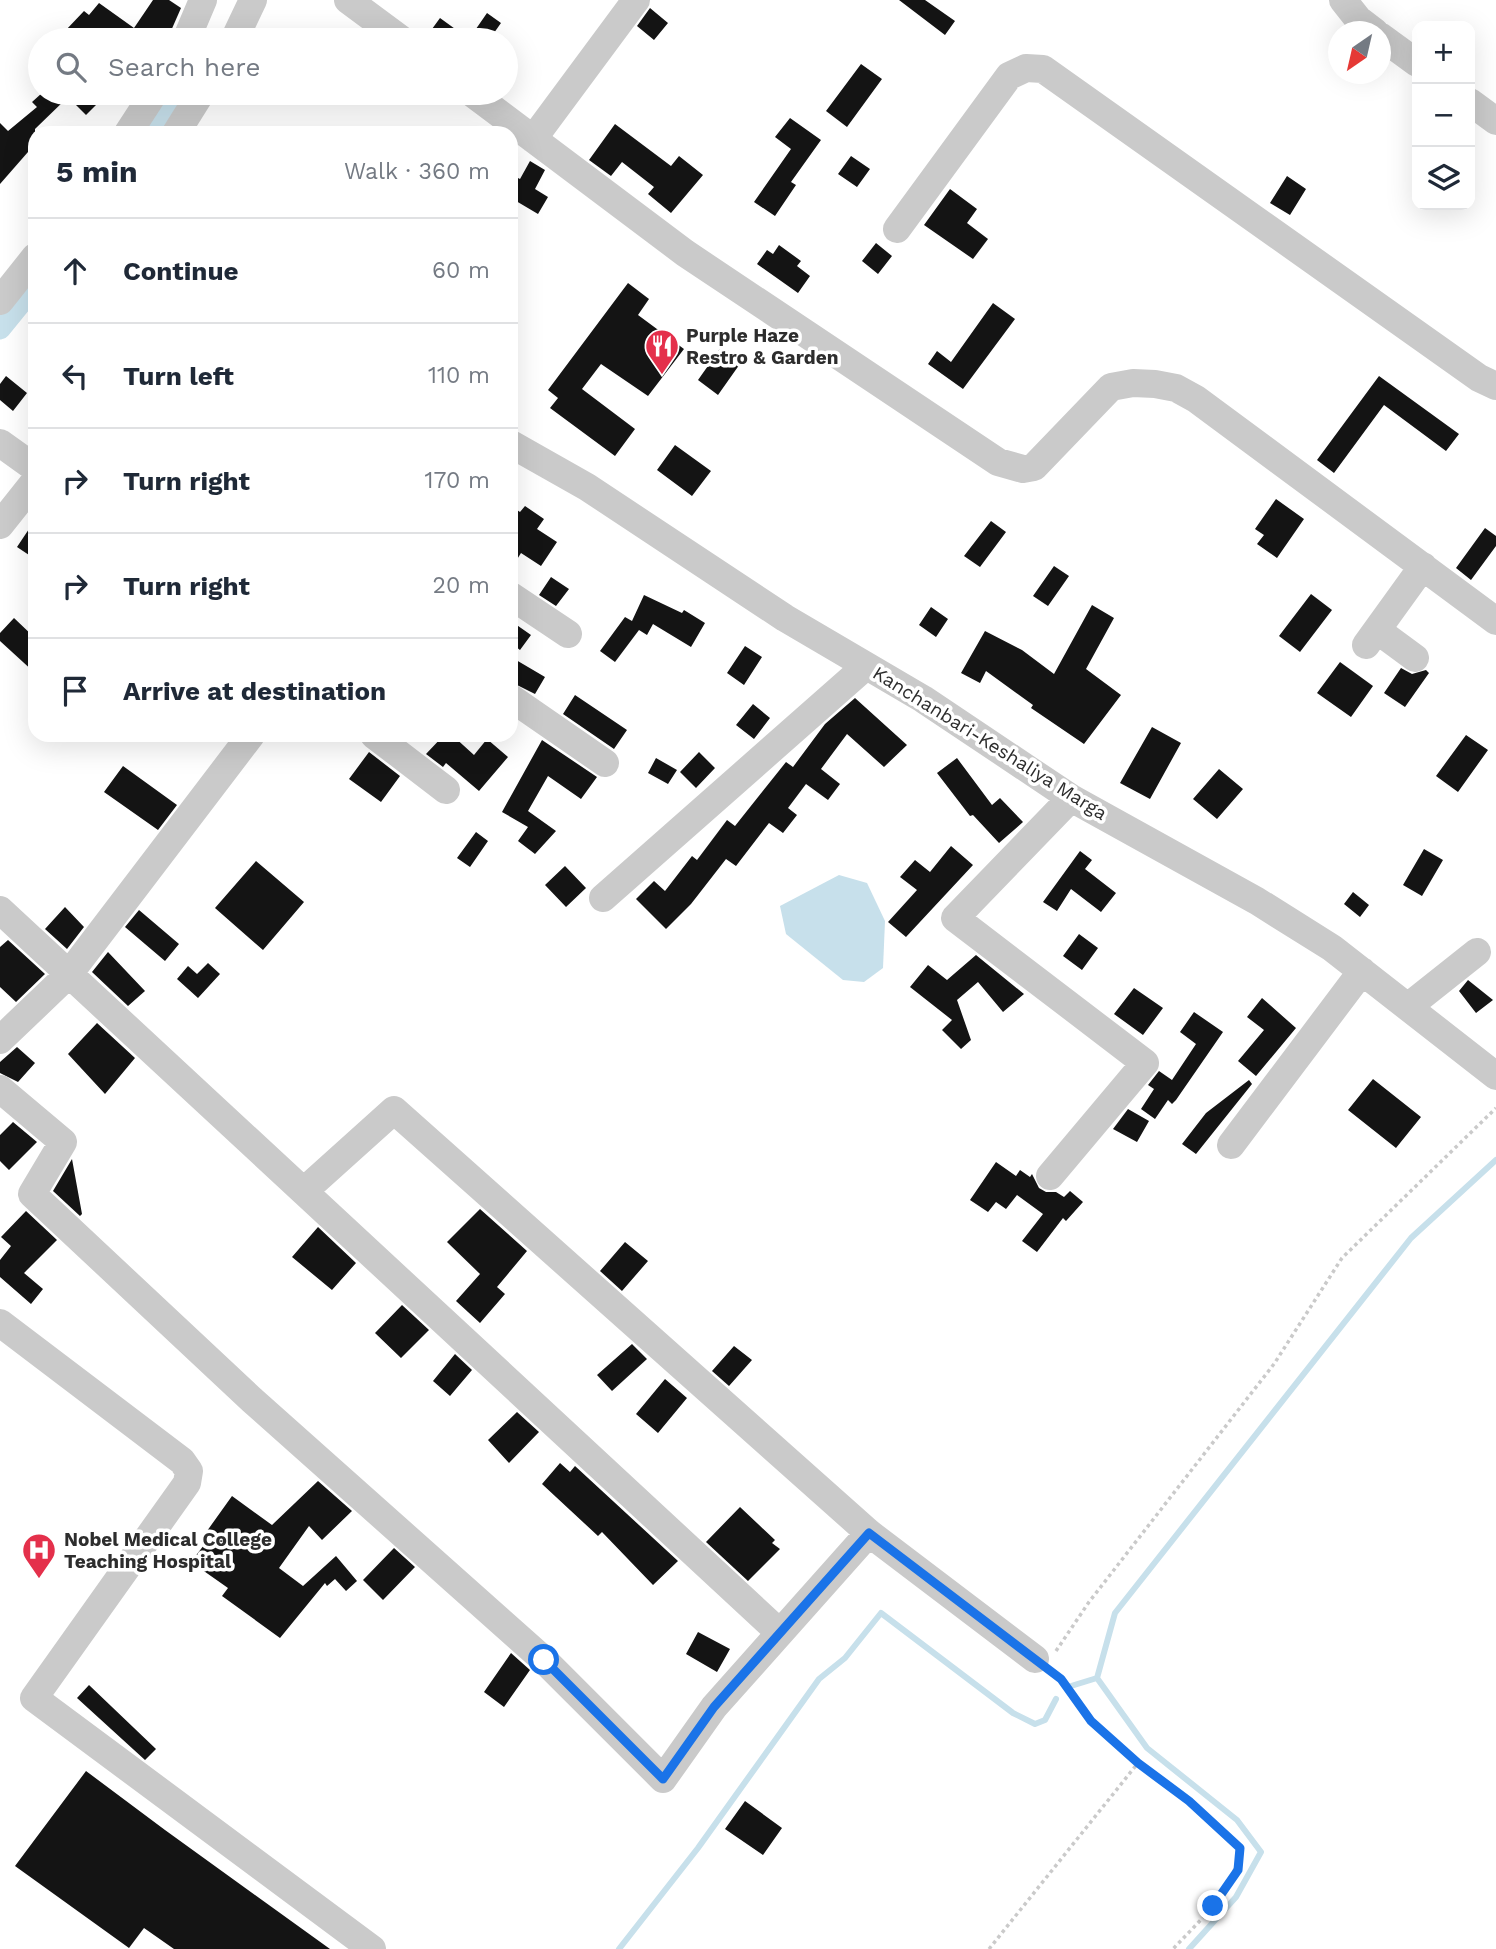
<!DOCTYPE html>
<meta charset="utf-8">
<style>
:root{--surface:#fff;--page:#f6f6f7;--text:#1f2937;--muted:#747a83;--line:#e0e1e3}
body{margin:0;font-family:"Work Sans",sans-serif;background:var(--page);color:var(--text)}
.controls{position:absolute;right:21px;top:21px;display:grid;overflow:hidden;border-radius:14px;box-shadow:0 7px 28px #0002}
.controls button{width:63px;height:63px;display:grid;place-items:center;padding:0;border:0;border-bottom:2px solid var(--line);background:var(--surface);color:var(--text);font:35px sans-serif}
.compass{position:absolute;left:1328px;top:21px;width:63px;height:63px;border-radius:50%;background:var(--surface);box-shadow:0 7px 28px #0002;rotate:214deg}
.stop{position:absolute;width:21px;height:21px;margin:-16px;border:5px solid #1a73e8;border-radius:50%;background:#fff}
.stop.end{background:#1a73e8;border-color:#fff;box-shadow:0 2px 7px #0008}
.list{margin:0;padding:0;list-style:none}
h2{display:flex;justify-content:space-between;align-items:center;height:91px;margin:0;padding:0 28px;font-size:30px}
h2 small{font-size:23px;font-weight:400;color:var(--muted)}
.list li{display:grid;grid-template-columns:46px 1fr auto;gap:21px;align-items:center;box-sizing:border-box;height:105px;padding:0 28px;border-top:2px solid var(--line)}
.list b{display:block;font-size:26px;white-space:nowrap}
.list em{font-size:23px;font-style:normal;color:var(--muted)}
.icon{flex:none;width:38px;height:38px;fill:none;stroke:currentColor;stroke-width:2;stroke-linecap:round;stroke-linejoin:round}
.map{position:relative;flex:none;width:1496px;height:1949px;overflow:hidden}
.search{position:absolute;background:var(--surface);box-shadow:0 7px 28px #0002;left:28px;top:28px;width:490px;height:77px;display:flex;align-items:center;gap:18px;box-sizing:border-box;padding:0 24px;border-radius:38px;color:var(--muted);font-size:26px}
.panel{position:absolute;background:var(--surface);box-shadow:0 7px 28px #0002;left:28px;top:126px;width:490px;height:616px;border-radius:21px}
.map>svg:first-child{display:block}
.water{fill:#c7e0eb}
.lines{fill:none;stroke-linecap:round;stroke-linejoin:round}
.stream{stroke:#c7e0eb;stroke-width:6}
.canal{stroke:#c7e0eb;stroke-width:21}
.building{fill:#141414}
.path{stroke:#cacaca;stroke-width:3.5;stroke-dasharray:3.5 3.5;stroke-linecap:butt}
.minor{stroke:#cacaca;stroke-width:28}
.route{stroke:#1a73e8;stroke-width:9}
.labels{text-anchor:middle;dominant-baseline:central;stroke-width:7;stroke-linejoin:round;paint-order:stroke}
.poi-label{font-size:19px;font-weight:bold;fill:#2d2d2d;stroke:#fff;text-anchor:start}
.street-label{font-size:19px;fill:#2d2d2d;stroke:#fff}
</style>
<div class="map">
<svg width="1496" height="1949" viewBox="0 0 1496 1949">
<rect width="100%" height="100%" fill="#fff"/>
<!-- water -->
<path class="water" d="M839 875 867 883 885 921 883 968 864 982 843 980 786 934 780 906Z"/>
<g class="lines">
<!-- stream -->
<path class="stream" d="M1071 1686 1097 1678
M619 1949 698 1848 819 1679 845 1658 881 1613 1013 1713 1035 1724 1045 1720 1056 1699
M1189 1949 1236 1897 1261 1852 1237 1820 1147 1748 1097 1678 1115 1613 1411 1238 1496 1160"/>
<!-- canal -->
<path class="canal" d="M154 133 185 93
M0 329 35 286"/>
</g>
<!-- building -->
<path class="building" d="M153 0H169L181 8 167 40H75L65 31 84 11 89 15 99 3 134 28Z
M899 0H925L955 21 945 35Z
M650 8 668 23 654 40 637 26Z
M487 13 501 23 489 40H424L440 18 469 39Z
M861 64 882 79 847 127 826 111Z
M42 93 49 97 54 93H108L86 115 68 97 35 129V144L0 184V123L8 131 37 107 32 102Z
M790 118 821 140 791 182 796 185 775 216 754 202 791 149 775 137Z
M615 124 671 166 679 156 703 175 671 213 648 194 654 187 622 162 611 176 589 160Z
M851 156 870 169 857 187 838 174Z
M530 161 545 170 535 189 548 197 538 214 511 198V185L516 177 520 179Z
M1287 176 1306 189 1290 215 1270 203Z
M950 189 977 209 967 223 988 239 973 259 924 225Z
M876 243 892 256 878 274 862 261Z
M779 245 801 261 797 266 810 276 798 293 757 264 767 250 773 254Z
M628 283 649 299 638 315 684 349 648 396 601 364 582 389 635 429 615 456 550 408 558 398 548 390Z
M993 303 1015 319 963 389 928 364 937 351 951 362Z
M722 346 742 361 718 395 698 380Z
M6 376 27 393 13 411 0 400V384Z
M1379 376 1459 434 1446 451 1384 405 1334 473 1317 460Z
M675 445 711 471 692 496 657 470Z
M1276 499 1304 519 1277 558 1257 544 1264 535 1255 529Z
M511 506 520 512 525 506 544 519 537 529 557 542 541 566 521 553 511 569Z
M35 520V559L17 547Z
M991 521 1006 532 980 567 964 556Z
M1485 528 1496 536V546L1471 580 1456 568Z
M1054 566 1069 576 1048 606 1033 596Z
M551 577 569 589 556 606 539 595Z
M1311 594 1332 610 1300 652 1279 636Z
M644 595 682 613 684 610 705 623 691 647 653 624 647 635 639 630 615 662 600 651 625 617 632 621Z
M1092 605 1114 618 1086 669 1121 695 1084 744 1031 708 1033 705 986 671 980 683 961 673 985 631 1022 650 1054 674Z
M931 607 948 619 936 637 919 625Z
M14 618 35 638V673L0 641V633Z
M511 621 531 635 520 650 511 643Z
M745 646 762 657 744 685 727 673Z
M511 657 545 677 535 694 511 682Z
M1340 662 1373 686 1351 717 1317 693Z
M1401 668 1412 674 1426 670 1429 673 1405 707 1384 693Z
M575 695 627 730 614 749 563 714Z
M855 698 907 745 884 767 847 734 821 769 840 784 828 800 806 784 788 808 797 815 783 833 769 823 736 866 726 859 691 904 666 929 636 899 654 881 665 891 692 856 697 860 727 820 735 826 786 762 793 767 825 724Z
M753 704 770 718 754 739 736 725Z
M1152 727 1181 743 1150 799 1120 783Z
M444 735H452L474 755 487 739 508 757 479 791 446 763 443 767 426 754Z
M1466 735 1488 750 1458 792 1436 776Z
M542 740 597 777 581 799 548 776 528 811 556 831 535 854 518 841 528 827 502 812Z
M369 752 400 776 381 802 349 779Z
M699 752 715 768 696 788 680 772Z
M656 758 677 770 668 784 648 773Z
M957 758 992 805 1000 798 1023 822 999 843 973 815 970 816 937 773Z
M123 766 177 805 158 830 104 792Z
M1219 769 1243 789 1217 819 1193 799Z
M476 832 488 841 470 867 457 858Z
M951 846 973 865 906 937 888 922 917 890 900 877 915 860 930 872Z
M1424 849 1443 860 1422 896 1403 885Z
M1080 851 1092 860 1085 869 1116 893 1101 912 1071 889 1057 911 1043 902Z
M256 861 304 902 263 950 215 908Z
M565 866 586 888 566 907 545 885Z
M1353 892 1369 905 1360 917 1344 904Z
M65 907 84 927 67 949 45 929Z
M139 910 179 944 165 961 125 927Z
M1079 934 1098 948 1082 970 1063 956Z
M8 940 45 974 16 1002 0 987V947Z
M108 952 145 991 128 1006 92 972Z
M976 955 1024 994 1003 1012 978 982 957 1000 971 1040 961 1049 942 1030 952 1020 910 987 928 965 947 980Z
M208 963 220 974 198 998 177 979 188 966 197 974Z
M1468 980 1493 1000 1476 1013 1459 991Z
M1134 988 1163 1008 1143 1035 1114 1014Z
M1262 998 1296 1028 1256 1076 1238 1061 1264 1030 1247 1017Z
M1194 1012 1223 1032 1176 1100 1172 1104 1168 1100 1155 1119 1141 1109 1154 1089 1148 1085 1159 1071 1172 1080 1196 1044 1180 1032Z
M97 1023 135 1058 105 1094 68 1054Z
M17 1047 35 1063 18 1082 0 1073V1062Z
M1373 1079 1421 1117 1396 1148 1348 1110Z
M1249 1080 1252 1084 1196 1154 1182 1144 1206 1113Z
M1128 1109 1149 1121 1137 1142 1113 1129Z
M13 1122 37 1142 9 1170 0 1161V1135Z
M72 1159 82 1214 80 1216 53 1191Z
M996 1162 1016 1176 1020 1170 1030 1177 1032 1174 1039 1188 1046 1192H1056L1064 1197 1070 1191 1083 1202 1066 1221 1063 1218 1037 1252 1022 1241 1043 1214 1017 1195 1006 1209 996 1202 988 1212 970 1200Z
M480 1209 527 1251 497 1287 505 1294 480 1323 456 1301 480 1274 447 1242Z
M26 1211 57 1240 24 1273 43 1289 31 1304 0 1277V1260L11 1246 1 1237Z
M318 1227 356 1263 332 1290 292 1257Z
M625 1242 648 1261 622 1291 600 1271Z
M402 1305 429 1330 401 1358 375 1333Z
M632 1344 647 1359 612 1391 597 1375Z
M734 1346 752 1360 729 1386 712 1371Z
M455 1354 472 1370 450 1396 433 1381Z
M665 1379 687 1398 658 1433 636 1414Z
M517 1412 539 1432 509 1463 488 1440Z
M560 1463 570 1472 575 1466 678 1561 653 1585 602 1532 598 1536 542 1484Z
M318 1481 352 1511 322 1540 309 1526 279 1568 303 1586 336 1556 357 1581 346 1591 335 1579 327 1586 325 1583 280 1638 222 1596 228 1588 191 1562 207 1541 202 1538 232 1496 272 1525Z
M740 1507 775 1540 772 1543 780 1549 748 1581 706 1542Z
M394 1548 415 1567 383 1600 363 1580Z
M698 1632 730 1649 717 1672 686 1654Z
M511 1653 530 1670 504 1707 484 1692Z
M89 1685 156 1749 145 1760 77 1698Z
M86 1771 165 1830 330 1949H174L144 1928 129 1948 15 1866Z
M745 1801 782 1828 763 1855 725 1829Z"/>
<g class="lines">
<!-- path -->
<path class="path" d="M1056 1651 1089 1602 1274 1364 1342 1258 1496 1108
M1138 1763 1189 1801 1240 1848C1235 1890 1201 1919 1173 1949
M989 1949 1138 1763 1091 1721 1054 1673"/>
<!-- minor -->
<path class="minor" d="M348 0 402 40
M1343 0 1358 19 1375 32
M1380 36 1417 63
M186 40 203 0
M234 40 253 0
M472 93 685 253 998 462 1023 469 1034 467 1111 387 1133 383 1155 384 1176 388 1196 399 1496 621
M1470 102 1496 121
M128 133 154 93
M176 133 201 93
M533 139 636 0
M897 229 1009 76 1026 68 1043 69 1479 378 1496 386
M0 301 35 257
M0 443 35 468
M511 444 587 487 785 618 923 699 1071 798 1257 901 1332 948 1496 1076
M0 525 35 481
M511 596 568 634
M1377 630 1415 658
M1366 645 1423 566
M511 698 605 763
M374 735 446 790
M603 898 866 666
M0 910 779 1632
M1409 1006 1477 952
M0 1040 69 974 251 735
M0 1089 63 1142 32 1194 252 1400 544 1660 663 1779 714 1707 869 1533
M1231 1145 1362 971
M1050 1176 1145 1063 955 918 1071 798
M304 1191 394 1110 869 1533 1035 1659
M0 1323 182 1461 189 1471 187 1483 34 1698 372 1949"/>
</g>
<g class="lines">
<!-- route -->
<path class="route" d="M544 1660 663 1779 714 1707 869 1533 1061 1679 1091 1721 1138 1763 1189 1801 1240 1848 1238 1870 1213 1906"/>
</g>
<!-- icons -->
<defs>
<g id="restaurant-pin" transform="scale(1.75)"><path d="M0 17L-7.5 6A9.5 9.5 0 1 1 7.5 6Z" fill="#e4304b" stroke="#fff"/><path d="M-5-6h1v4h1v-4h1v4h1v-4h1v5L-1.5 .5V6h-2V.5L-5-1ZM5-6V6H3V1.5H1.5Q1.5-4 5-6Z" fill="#fff"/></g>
<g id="hospital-pin" transform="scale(1.75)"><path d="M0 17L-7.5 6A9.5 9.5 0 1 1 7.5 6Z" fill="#e4304b" stroke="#fff"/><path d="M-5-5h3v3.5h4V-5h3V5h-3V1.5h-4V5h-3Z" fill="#fff"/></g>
</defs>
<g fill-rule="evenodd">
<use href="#restaurant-pin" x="662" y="346"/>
<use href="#hospital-pin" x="39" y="1550"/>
</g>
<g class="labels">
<!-- poi labels -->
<g class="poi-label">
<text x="686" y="335">Purple Haze<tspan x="686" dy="22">Restro &amp; Garden</tspan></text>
<text x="64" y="1539">Nobel Medical College<tspan x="64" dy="22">Teaching Hospital</tspan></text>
</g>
<!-- street labels -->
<g class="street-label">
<text transform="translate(990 743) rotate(32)">Kanchanbari-Keshaliya Marga</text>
</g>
</g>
</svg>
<div class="controls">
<button>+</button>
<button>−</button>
<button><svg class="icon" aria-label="layers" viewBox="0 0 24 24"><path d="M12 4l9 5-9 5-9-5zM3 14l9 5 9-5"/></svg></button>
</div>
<svg class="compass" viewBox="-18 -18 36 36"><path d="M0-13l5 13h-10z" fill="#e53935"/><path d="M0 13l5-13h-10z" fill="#747a83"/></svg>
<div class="stop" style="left:544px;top:1660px"></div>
<div class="stop end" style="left:1213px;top:1906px"></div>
<div class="search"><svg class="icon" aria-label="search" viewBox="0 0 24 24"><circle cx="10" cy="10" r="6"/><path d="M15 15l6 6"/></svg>Search here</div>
<section class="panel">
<h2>5 min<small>Walk · 360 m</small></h2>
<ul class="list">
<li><svg class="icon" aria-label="ahead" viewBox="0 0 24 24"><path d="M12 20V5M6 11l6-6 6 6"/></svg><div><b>Continue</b></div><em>60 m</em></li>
<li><svg class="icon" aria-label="left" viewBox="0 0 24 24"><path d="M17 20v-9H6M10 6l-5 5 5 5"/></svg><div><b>Turn left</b></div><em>110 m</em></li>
<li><svg class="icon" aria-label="right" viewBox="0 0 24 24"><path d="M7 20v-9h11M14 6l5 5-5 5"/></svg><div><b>Turn right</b></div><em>170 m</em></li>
<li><svg class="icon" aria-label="right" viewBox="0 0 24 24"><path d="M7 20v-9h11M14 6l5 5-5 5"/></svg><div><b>Turn right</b></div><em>20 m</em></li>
<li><svg class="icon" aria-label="arrive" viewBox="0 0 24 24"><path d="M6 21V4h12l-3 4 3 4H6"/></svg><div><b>Arrive at destination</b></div></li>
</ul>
</section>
</div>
